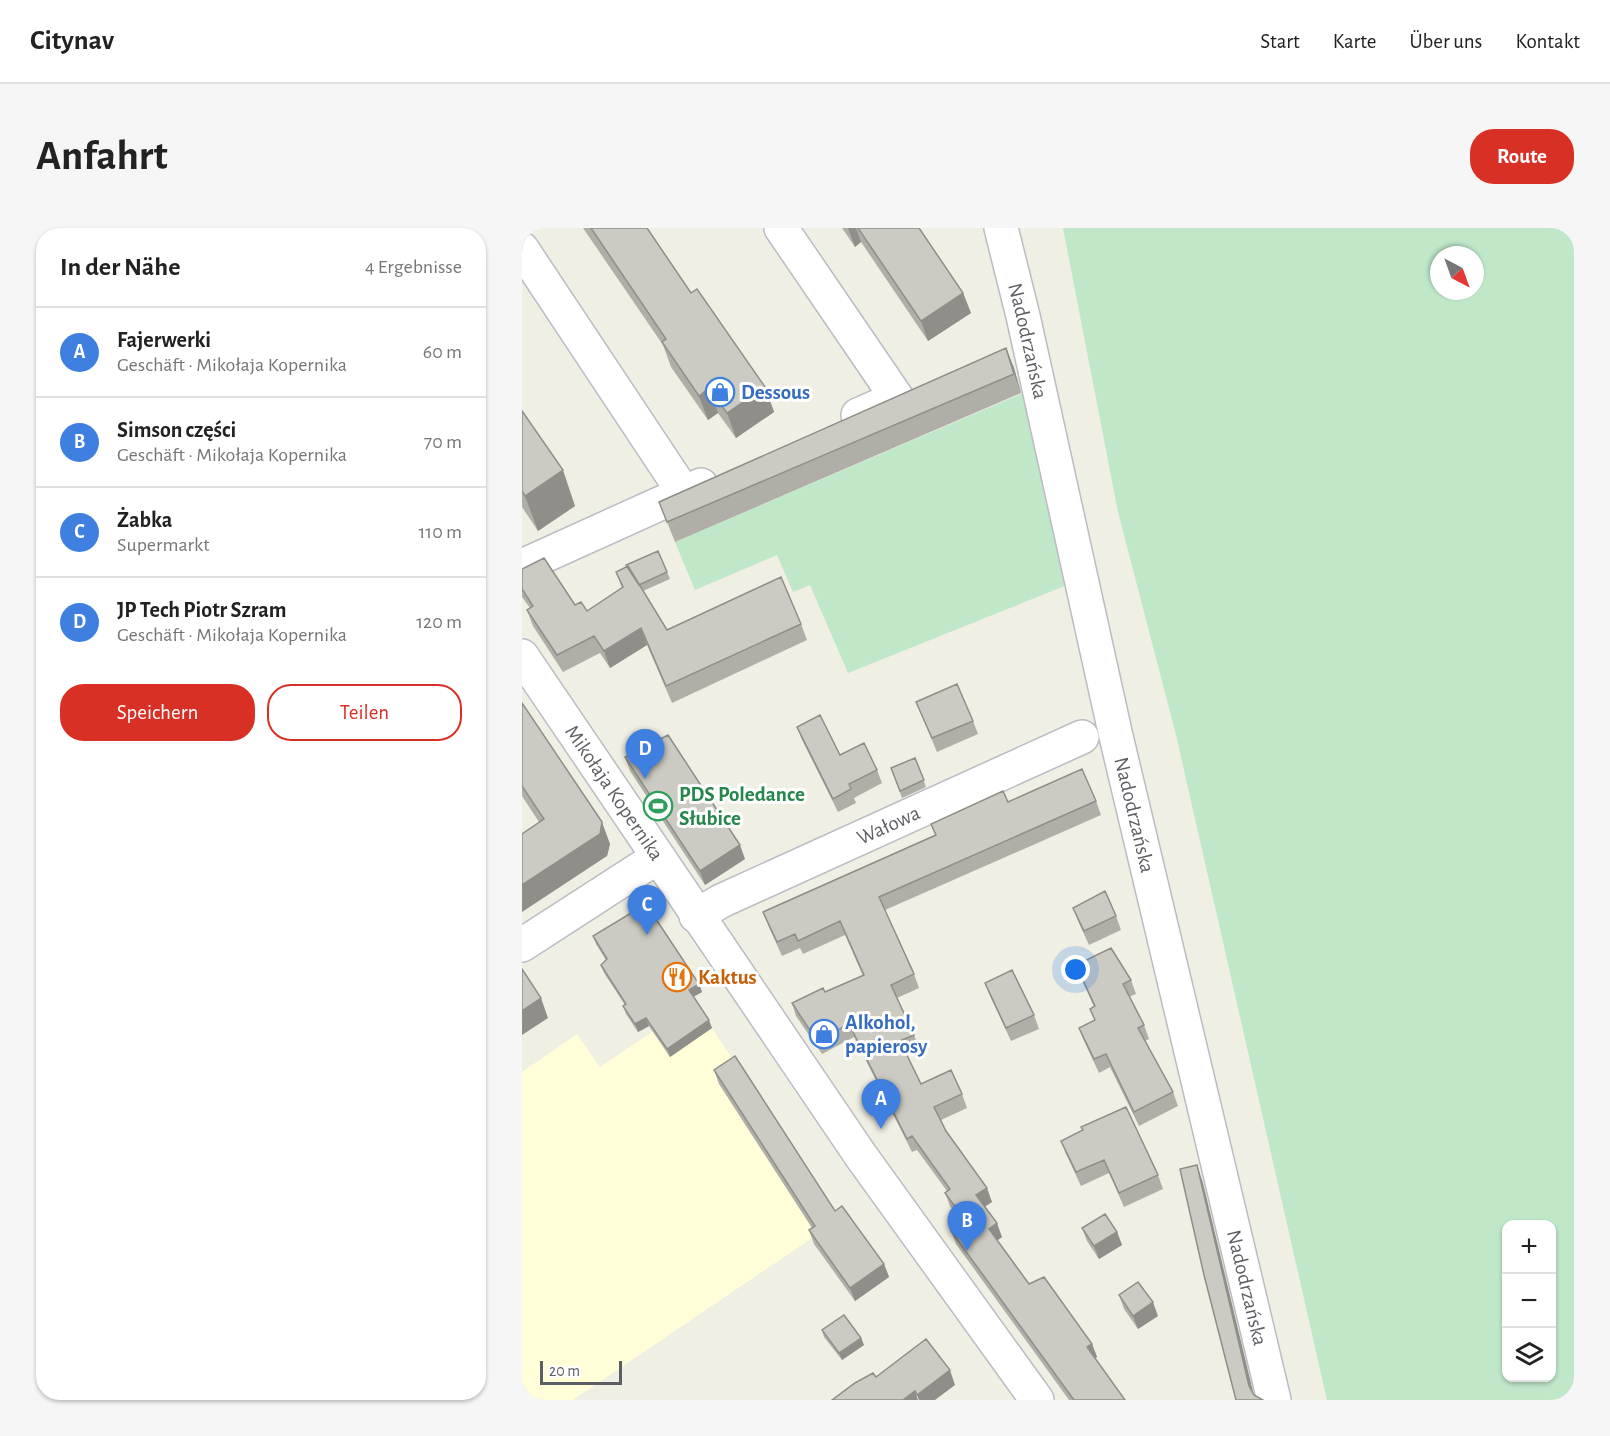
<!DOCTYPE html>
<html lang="de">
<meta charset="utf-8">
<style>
:root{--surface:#fff;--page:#f6f6f6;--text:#222;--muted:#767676;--line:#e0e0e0;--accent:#d93025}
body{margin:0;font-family:"Alegreya Sans",sans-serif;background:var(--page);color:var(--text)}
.controls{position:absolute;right:18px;bottom:18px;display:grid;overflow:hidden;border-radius:12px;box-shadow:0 2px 4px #0004}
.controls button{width:54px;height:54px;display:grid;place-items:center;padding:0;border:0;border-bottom:2px solid var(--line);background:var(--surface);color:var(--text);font:30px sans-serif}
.compass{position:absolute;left:908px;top:18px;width:54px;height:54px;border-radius:50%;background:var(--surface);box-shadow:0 2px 4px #0004;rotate:139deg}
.scale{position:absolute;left:18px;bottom:15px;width:82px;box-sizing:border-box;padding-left:6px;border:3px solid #5c5e65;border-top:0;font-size:16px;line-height:21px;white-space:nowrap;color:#5c5e65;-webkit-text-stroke:4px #fff;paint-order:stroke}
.you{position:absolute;left:554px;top:742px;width:21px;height:21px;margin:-15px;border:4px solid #fff;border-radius:50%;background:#1a73e8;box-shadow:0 0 0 9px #1a73e833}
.badge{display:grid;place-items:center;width:39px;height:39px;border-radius:50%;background:var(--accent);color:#fff;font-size:20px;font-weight:700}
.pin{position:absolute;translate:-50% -50px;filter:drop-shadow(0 2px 3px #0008)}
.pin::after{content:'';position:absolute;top:32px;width:21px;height:18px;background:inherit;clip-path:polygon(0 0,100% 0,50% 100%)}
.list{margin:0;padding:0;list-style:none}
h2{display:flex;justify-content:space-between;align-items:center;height:78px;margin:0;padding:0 24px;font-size:26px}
h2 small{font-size:20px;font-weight:400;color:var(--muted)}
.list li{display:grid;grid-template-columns:39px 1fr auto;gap:18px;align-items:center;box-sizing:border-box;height:90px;padding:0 24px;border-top:2px solid var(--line)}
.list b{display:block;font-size:22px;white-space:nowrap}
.list p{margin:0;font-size:20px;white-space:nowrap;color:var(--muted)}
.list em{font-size:20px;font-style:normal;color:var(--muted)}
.actions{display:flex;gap:12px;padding:18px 24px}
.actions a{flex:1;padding:14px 0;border:2px solid var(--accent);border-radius:24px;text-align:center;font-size:21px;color:var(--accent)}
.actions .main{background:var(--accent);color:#fff}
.icon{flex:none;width:33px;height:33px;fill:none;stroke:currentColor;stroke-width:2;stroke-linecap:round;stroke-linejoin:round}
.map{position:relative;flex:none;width:1052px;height:1172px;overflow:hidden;border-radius:24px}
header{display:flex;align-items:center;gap:36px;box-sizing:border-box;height:84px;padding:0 30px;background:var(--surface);border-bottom:2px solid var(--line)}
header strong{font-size:28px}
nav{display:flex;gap:33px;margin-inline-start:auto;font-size:21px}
.intro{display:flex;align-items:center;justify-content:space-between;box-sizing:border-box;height:144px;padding:0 36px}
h1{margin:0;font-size:42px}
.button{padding:15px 27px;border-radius:24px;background:var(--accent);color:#fff;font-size:21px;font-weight:700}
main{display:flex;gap:36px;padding:0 36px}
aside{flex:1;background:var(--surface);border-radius:24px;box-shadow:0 2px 4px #0004}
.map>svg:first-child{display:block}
.commercial{fill:#fffed9}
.green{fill:#bfe7c8;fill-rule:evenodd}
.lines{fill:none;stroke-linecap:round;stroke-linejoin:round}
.minor-casing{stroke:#bbbcc3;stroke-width:36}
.minor{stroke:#fff;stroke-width:33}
.wall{fill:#afafa8}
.shaded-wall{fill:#8f8e88}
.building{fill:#cccbc3;stroke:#8f8e88;stroke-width:1.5}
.labels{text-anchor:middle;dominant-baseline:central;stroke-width:6;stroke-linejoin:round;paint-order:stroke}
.street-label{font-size:21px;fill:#5c5e65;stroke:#fff}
.shop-label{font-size:21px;font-weight:bold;fill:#366cbe;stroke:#fff;text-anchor:start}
.leisure-label{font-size:21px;font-weight:bold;fill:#27864d;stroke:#fff;text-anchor:start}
.food-label{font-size:21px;font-weight:bold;fill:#c56008;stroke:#fff;text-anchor:start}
</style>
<header>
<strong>Citynav</strong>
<nav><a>Start</a><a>Karte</a><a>Über uns</a><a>Kontakt</a></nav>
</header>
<div class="intro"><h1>Anfahrt</h1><a class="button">Route</a></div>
<main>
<aside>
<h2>In der Nähe<small>4 Ergebnisse</small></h2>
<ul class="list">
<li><span class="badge" style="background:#3f7fe0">A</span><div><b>Fajerwerki</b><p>Geschäft · Mikołaja Kopernika</p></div><em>60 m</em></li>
<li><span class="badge" style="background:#3f7fe0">B</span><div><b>Simson części</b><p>Geschäft · Mikołaja Kopernika</p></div><em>70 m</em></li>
<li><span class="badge" style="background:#3f7fe0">C</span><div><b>Żabka</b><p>Supermarkt</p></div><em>110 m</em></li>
<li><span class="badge" style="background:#3f7fe0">D</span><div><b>JP Tech Piotr Szram</b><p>Geschäft · Mikołaja Kopernika</p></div><em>120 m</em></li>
</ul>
<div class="actions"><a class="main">Speichern</a><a>Teilen</a></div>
</aside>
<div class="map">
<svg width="1052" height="1172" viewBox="0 0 1052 1172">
<rect width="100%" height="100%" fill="#efefe4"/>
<!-- commercial -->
<path class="commercial" d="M173 775 318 991 51 1172H0V844L55 806 78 839Z"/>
<!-- green -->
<path class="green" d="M541 0H1052V1172H805L654 507 596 284ZM917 27H953V63H917ZM1030 996V1150H984V996Z
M501 165 545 357 326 445 288 357 271 364 255 327 173 362 153 314Z"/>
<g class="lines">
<!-- minor casing -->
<g class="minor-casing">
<g id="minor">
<path d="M259 0 375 170 336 187"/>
<path id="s1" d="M479 0 501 88 593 504 752 1172"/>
<path d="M0 21 162 265"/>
<path d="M0 338 179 257"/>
<path id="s2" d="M0 428 339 928 515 1172"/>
<path id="s3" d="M174 688 199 673 560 509"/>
<path d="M0 717 136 629"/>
</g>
</g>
<!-- minor -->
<use href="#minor" class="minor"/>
</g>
<!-- wall -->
<path class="wall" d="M61 0H125L169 65 243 159 252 184 214 210 196 185 186 192 149 139 141 117Z
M320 0H397L441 65 449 85 406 113 339 14 333 19Z
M484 120 492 140 499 165 153 314 137 274Z
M0 183 53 278 16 303 0 279Z
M0 341 53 377 65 383 100 360 94 344H145L148 351 121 363 145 402 279 396 285 412 150 475 125 417 88 440 78 425 41 444 11 398 5 382 8 380 0 369Z
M394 474 451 493 456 506 415 524Z
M0 475 88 616 85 628 17 594 0 568Z
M275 499 318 527 355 542 360 555 332 570 334 575 316 584 280 512Z
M103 529 223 631 183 657 108 543Z
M393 530 404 559 380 570 369 540Z
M574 573 579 587 363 682 392 746 397 760 375 770 392 807 397 820 384 826 399 856 440 866 445 880 419 892 424 903 470 974 463 978 480 1009 475 1012 507 1056 570 1116 575 1129 573 1130 603 1172H547L434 1016 429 1003 440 995 428 978 423 965 425 963 395 922 390 924 332 809 300 826 274 788 270 775 303 764 341 748 323 707 281 726 278 720 260 728 246 697 241 684 413 607 409 596 486 574Z
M551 680 594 688 599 702 567 717 556 693Z
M71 708 177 756 180 764 171 769 190 800 148 829 127 798 116 804 104 786 101 778 103 777 82 745 79 737 84 732 74 716Z
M554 737 609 752 614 766 607 769 622 797 627 811 623 813 651 864 656 878 617 898 588 839 577 845 562 813 557 800 573 792 568 781 572 779 559 750Z
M463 755 512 787 517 801 489 813 468 768Z
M192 842 313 983 362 1036 367 1049 333 1073 292 1016 287 1002 290 1000 197 856Z
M539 913 636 947 641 961 602 979 587 945 559 958 544 926Z
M560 1000 595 1004 600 1017 577 1031 565 1013Z
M597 1067 636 1088 616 1101 602 1081Z
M300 1102 339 1110 342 1117 320 1132 302 1109Z"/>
<!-- shaded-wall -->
<path class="shaded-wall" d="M326 0H334L339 14 333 19Z
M441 65 449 85 406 113 399 93Z
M484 120 492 140 499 165 492 146Z
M243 159 252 184 214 210 205 185Z
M187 160 196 185 186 192 177 168Z
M41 242 53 278 16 303 3 268Z
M119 400 125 417 88 440 82 423Z
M80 594 88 616 85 628 0 684V657Z
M218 617 223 631 183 657 178 643Z
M177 756 180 764 169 770 167 762Z
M19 770 26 790 0 807V783Z
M124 790 127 798 116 804 113 796Z
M187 792 190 800 148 829 145 821Z
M675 937 681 955 733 1172 727 1158Z
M465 960 470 974 459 981 454 967Z
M475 995 480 1009 472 1015 467 1001Z
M595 1004 600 1017 577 1031 572 1018Z
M362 1036 367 1049 333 1073 328 1060Z
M631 1074 636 1088 616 1101 611 1088Z
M339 1110 342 1117 320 1132 317 1125Z
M570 1116 575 1129 570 1133 565 1119Z
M428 1142 433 1157 413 1172H397L395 1167Z
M393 1163 396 1172H381Z"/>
<!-- building -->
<path class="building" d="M69 0H125L169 65 175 61 243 159 205 185 187 160 177 168 140 114 144 111Z
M336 0H397L441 65 399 93Z
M484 120 492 146 145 294 137 274Z
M0 183 41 242 3 268 0 263Z
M136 323 145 344 117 357 104 337Z
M22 330 53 377 59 374 65 383 101 359 94 344 106 338 145 402 259 349 279 396 144 458 119 400 82 423 72 408 35 427 5 382 11 378 0 361V341Z
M435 456 451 493 410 510 394 474Z
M0 475 80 594 78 606 0 657V606L22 591 0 558Z
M298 487 318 527 342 515 355 542 327 556 329 561 311 571 275 499Z
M146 507 218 617 178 643 103 529Z
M393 530 402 552 378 563 369 540Z
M560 541 574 573 357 669 392 746 369 757 392 807 378 813 399 856 429 842 440 866 412 879 424 903 465 960 454 967 475 995 467 1001 507 1056 522 1049 570 1116 565 1119 603 1172H552L429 1003 443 992 423 965 428 961 390 908 385 911 327 796 295 813 270 775 301 760 303 764 342 747 318 693 276 713 273 706 255 714 241 684 414 607 409 596 481 563 486 574Z
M583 663 594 688 562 703 551 680Z
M124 676 177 756 167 762 187 792 145 821 124 790 113 796 101 778 104 776 79 737 85 731 71 708Z
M589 720 609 752 601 756 622 797 616 800 651 864 612 884 584 826 572 831 557 800 573 792 568 781 573 778 554 737Z
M0 741 19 770 0 783Z
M490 742 512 787 484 800 463 755Z
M213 828 313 983 320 978 362 1036 328 1060 287 1002 293 998 192 842Z
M604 879 636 947 597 965 582 932 554 944 539 913 561 902 559 899Z
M675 937 727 1158 732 1167 741 1172H714L682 1047 658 941Z
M583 986 595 1004 572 1018 560 1000Z
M616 1054 631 1074 611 1088 597 1067Z
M322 1087 339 1110 317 1125 300 1102Z
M404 1111 428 1142 395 1167 393 1163 381 1172H310L333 1155 351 1145 354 1149Z"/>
<!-- icons -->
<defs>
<g id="shop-ring" transform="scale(1.5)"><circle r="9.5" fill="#fff" stroke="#3f7fe0" stroke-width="1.5"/><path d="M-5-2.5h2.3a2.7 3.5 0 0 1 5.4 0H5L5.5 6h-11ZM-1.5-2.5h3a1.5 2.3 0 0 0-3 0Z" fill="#3f7fe0"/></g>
<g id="stadium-ring" transform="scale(1.5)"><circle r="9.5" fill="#fff" stroke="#2e9e5b" stroke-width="1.5"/><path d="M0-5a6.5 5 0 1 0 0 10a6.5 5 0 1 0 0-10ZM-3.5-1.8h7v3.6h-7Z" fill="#2e9e5b"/></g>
<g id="restaurant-ring" transform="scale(1.5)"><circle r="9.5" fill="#fff" stroke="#e8710a" stroke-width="1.5"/><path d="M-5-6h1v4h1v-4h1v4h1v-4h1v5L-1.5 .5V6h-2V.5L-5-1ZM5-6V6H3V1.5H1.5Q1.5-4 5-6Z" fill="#e8710a"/></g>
</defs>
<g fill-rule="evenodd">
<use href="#shop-ring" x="198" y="164"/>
<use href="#stadium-ring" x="136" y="578"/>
<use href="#restaurant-ring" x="155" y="749"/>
<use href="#shop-ring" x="302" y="806"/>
</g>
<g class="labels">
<!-- street labels -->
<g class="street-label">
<text stroke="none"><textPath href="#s1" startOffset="116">Nadodrzańska</textPath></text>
<text stroke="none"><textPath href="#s2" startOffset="165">Mikołaja Kopernika</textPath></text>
<text stroke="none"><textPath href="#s1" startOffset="602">Nadodrzańska</textPath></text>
<text stroke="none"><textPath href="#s3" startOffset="213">Wałowa</textPath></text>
<text stroke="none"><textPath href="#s1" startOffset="1088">Nadodrzańska</textPath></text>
</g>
<!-- shop labels -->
<g class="shop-label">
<text x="219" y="164">Dessous</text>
<text x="323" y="794">Alkohol,<tspan x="323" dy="24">papierosy</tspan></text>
</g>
<!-- leisure labels -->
<g class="leisure-label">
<text x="157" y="566">PDS Poledance<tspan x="157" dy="24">Słubice</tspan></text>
</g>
<!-- food labels -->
<g class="food-label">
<text x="176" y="749">Kaktus</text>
</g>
</g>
</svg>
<div class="controls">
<button>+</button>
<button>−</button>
<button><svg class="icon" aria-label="layers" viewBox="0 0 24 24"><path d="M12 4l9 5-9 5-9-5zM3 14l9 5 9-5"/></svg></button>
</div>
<svg class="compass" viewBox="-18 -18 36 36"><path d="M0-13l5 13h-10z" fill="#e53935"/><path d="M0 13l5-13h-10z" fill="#767676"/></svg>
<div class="scale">20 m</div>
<div class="you"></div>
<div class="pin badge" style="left:359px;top:901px;background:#3f7fe0">A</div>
<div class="pin badge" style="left:445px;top:1023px;background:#3f7fe0">B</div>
<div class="pin badge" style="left:125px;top:707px;background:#3f7fe0">C</div>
<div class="pin badge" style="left:123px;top:551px;background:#3f7fe0">D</div>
</div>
</main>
